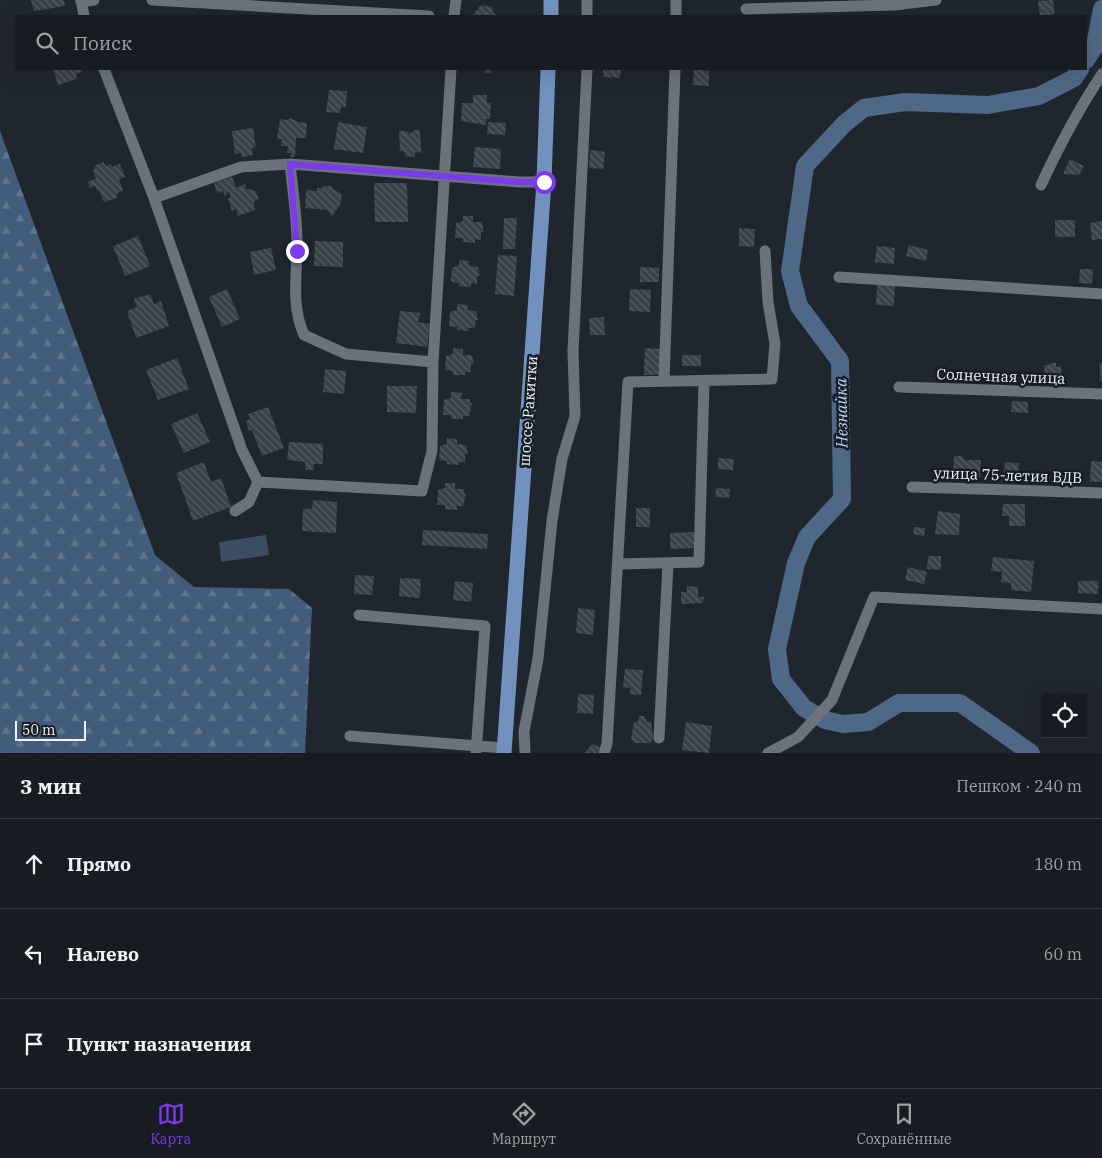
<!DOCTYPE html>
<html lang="ru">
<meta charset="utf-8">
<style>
:root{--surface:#181c22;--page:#21252a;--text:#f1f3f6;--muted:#9fa1a5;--line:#363a40;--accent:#7c3aed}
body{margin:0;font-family:"IBM Plex Serif",serif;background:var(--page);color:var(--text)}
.controls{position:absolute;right:15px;bottom:15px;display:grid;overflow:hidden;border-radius:0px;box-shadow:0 5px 20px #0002}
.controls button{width:45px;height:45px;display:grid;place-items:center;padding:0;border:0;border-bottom:1px solid var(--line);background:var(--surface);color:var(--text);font:25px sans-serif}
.scale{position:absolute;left:15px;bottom:12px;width:71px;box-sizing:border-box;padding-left:5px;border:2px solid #f0f4fa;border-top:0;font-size:14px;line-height:18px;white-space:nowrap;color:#f0f4fa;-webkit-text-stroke:4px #171d24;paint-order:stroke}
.stop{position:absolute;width:15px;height:15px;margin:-11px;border:4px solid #7c3aed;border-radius:50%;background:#fff}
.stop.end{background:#7c3aed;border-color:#fff;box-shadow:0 1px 5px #0008}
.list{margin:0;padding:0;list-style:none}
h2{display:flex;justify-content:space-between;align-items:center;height:65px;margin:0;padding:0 20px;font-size:21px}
h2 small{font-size:16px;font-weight:400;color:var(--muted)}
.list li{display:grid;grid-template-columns:32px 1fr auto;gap:15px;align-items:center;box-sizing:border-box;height:90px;padding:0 20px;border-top:1px solid var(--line)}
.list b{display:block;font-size:19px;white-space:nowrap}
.list em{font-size:16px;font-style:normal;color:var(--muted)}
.icon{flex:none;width:28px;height:28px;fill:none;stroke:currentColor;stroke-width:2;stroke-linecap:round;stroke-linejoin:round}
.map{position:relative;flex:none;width:1102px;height:753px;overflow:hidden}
.search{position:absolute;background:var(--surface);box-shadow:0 5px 20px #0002;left:15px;right:15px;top:15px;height:55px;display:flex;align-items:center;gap:12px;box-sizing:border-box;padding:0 18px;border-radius:0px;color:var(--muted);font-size:19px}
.sheet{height:335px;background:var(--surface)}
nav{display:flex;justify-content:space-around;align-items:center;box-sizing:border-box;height:70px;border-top:1px solid var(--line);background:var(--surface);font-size:14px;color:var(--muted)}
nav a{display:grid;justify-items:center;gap:2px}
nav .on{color:var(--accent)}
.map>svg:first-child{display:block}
.grass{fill:#3b4c63}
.forest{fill:url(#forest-firs)}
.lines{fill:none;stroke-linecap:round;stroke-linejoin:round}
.river{stroke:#506888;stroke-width:18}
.building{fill:url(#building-back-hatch)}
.minor{stroke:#6b727b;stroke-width:11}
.major{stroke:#7192bf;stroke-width:15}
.route{stroke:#7c3aed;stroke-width:6}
.labels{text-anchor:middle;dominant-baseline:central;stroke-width:5;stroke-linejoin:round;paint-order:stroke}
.street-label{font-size:15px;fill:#f0f4fa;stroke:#171d24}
.water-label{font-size:16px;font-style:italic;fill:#bcd5f6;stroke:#171d24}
</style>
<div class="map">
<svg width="1102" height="753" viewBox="0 0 1102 753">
<defs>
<pattern id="forest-firs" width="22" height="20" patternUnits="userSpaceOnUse" patternTransform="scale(1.25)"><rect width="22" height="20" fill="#445c7b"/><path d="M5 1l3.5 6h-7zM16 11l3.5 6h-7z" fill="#5f748f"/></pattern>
<pattern id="building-back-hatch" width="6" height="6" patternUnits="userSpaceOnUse" patternTransform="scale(1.25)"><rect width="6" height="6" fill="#3a4149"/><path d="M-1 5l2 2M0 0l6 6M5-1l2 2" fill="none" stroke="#575d64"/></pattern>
</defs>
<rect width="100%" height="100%" fill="#20262e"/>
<!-- grass -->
<path class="grass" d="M266 535 269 555 221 562 219 542Z"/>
<!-- forest -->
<path class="forest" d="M0 131 155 555 194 587 289 589 312 608 305 753H0Z"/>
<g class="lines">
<!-- river -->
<path class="river" d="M1086 60 1095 46 1102 9
M1031 753 960 703H899L868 722 843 724 825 720 804 708 781 679 777 649 796 563 807 537 842 499 840 361 799 306 790 271 805 166 844 124 864 108 905 102 988 105 1039 96 1074 78 1080 69"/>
</g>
<!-- building -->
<path class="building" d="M31 0H64L65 6 34 11Z
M1053 0 1055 14 1040 16 1038 1Z
M481 5 492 7 493 12 497 16H472Z
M53 69H81L82 72 76 74 77 79 58 85Z
M485 69H491V73H485Z
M603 69H621L620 78 603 77Z
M694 69 709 71V86L693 85Z
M329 90 347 91 346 107H341L340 113 326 112Z
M473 95H487V103H491L490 119H486V125L461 121 462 103H473Z
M290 118 298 122 307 123 306 138H296L295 157H291V153H287L288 146H281L282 139H277L280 119 287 120Z
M338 122 367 127 363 153 334 149Z
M488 122 506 123 505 135 487 134Z
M253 128 256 147 252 148 253 155 241 157V153L235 154 232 131Z
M414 130H420L421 153 415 152V157L405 156V152L400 151 399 131H406L410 134Z
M475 147 501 149 500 169 473 167Z
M590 150 605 152 603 169 589 168Z
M1070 159 1084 166 1079 175 1063 174Z
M103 162 106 166 111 164 112 167 120 164 125 177 119 179 123 191 117 193V198L104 202 99 190H97L95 186 90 188 88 182 96 179 93 170 95 169 94 166Z
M232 177 236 188 245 184 246 189 255 190 259 199 254 201 255 210 238 216 236 209 232 211 228 199 231 197 229 191 225 196 223 191 217 193 214 183Z
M374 183H407L408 222H375Z
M323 186H331L333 189 342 194 340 205 332 216 327 210 305 208 306 190 317 191V188H323Z
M463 216H473V222H482L484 232H481V240L475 239V243L463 242V238H455L456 223 463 221Z
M504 218H517L515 249H503Z
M1055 220H1075V237H1055Z
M1102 221V239L1092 240 1090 223Z
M739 228 755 229 754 247 739 246Z
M138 236 150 266 125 276 113 246Z
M315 241 343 242V267L314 266Z
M909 245 928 250 926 261 906 256Z
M877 246 895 248 894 264 875 262Z
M271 248 276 270 254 275 250 252Z
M498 255 517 256 514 296 495 294Z
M459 260 469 261V266L478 267 480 276H477V284L471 283V287L459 286V283L451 282 452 268 459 265Z
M640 267 659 268V282H640Z
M1080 269H1093L1092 284 1079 283Z
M877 285H895L894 306 876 305Z
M227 289 240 319 222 327 209 297Z
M630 289 651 290 650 312 629 311Z
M150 294 154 304 161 301 169 326 136 338 127 311 137 307 134 299Z
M457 304 468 305 467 310 476 311 478 320H476L475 328H469V331L457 330V327L449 326 450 312 457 310Z
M400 311 420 313 418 322 430 324 427 347 396 343Z
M604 317 605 335H590L589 318Z
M453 348 463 349V355H472L474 364H471V372H465V375H453V371L445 370 446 356 453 354Z
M645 348 662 349V375H644Z
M682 355H701V366H682Z
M177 358 189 389 158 400 146 370Z
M1056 362V367L1061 366 1062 381 1046 382 1044 366Z
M1100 363H1102V381H1100Z
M325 369 346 371 344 394 323 392Z
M387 386H417L416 413 387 412Z
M451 392 462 393 461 399H470V403H472L469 416H463V419H451V415H443L444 400 451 398Z
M1012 401 1028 402V413L1011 412Z
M268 407 284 448 262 456 252 430 249 431 246 421 250 419 248 414Z
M197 413 210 442 184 453 171 424Z
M447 438 457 439V444L466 445 468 454H465V462H459V465L447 464V461L439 460 440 446 447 444Z
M289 442 323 444V464H314L313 470H305V462L287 460Z
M954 456H962L965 460H981L980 478 953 476Z
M718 458 734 459 733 470 718 469Z
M1091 461 1102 462V482H1090Z
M204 462 211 482 221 478 231 507 193 521 176 473Z
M1005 462 1019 463 1018 475 1004 473Z
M445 483H455V489H464V494H466L463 506H457V510L445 509V505H437L438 490 445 488Z
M716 488 730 489 729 498 715 497Z
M313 500 337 502 336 533 302 531 303 509H312Z
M1003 504H1025V526H1009V516H1002Z
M636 508H650V527H636Z
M938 511 960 514 959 535 935 534Z
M914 527 925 528 924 536 913 534Z
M423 530 488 534 487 549 422 545Z
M695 532 696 548 670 549V533Z
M928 556H941V570L927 569Z
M993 557 1034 561 1031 592 1011 590V583L1001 582 1002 572 991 571Z
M908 567 927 572 924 584 905 580Z
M355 575 374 576 372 595 354 594Z
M400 578 421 579 420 598 399 596Z
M455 581 473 583 471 602 453 600Z
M1078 581H1098V594L1078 593Z
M687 586 698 587V597H704L703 603 681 604V592H687Z
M578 608 595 610 593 635 576 633Z
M625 669 643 670 641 695 630 694 631 688 623 687Z
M578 694 594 695 593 714 577 713Z
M639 716H644L647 722H651L653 739 650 743H635L631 739 634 722H638Z
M686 722 712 726 709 753 682 750Z
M592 744 600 747 598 753H585Z"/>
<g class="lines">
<!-- minor -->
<path class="minor" d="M81 0 84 16
M152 0 429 16
M81 2 94 0
M746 9 894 5 936 0
M454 16 456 0
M587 16V0
M676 16V0
M104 69 154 198 242 450 258 482
M290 164C293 193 298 223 297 252 296 282 292 307 304 335L346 354 433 362
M1041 185C1059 146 1078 110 1102 74
M154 198 241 167 290 164 519 182H544
M839 277 1102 294
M664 381 675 69
M899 387 1102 394
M912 487 1102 493
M235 511 249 502 258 482 422 491 432 451 433 362 451 69
M618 564 699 562 704 382
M359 615 485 626 476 753
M350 736 504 748
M659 738 668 564
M525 753 524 731 538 659 552 521 562 459 575 416 573 351 587 69
M604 753 607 744 628 382 772 379 775 344 768 302 765 251
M768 753 798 737 832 700 874 597 1102 609"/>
<!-- major -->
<path class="major" d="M551 16V0
M504 753 544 182 548 69"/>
</g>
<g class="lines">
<!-- route -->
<path class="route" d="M297 251 290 164 519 182H544"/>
</g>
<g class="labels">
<!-- street labels -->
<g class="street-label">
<text transform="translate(1001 376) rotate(2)">Солнечная улица</text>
<text transform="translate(528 411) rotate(-86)">шоссе Ракитки</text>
<text transform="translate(1008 475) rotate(2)">улица 75-летия ВДВ</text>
</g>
<!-- water labels -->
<g class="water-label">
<text transform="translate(841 413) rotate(-91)">Незнайка</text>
</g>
</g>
</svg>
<div class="controls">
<button><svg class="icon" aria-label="locate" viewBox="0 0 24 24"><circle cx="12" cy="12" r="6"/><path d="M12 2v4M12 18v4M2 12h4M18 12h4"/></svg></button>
</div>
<div class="scale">50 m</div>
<div class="stop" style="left:544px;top:182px"></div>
<div class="stop end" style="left:297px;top:251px"></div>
<div class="search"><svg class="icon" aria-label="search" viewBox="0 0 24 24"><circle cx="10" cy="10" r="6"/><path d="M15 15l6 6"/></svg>Поиск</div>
</div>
<section class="sheet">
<h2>3 мин<small>Пешком · 240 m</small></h2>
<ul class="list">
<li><svg class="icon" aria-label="ahead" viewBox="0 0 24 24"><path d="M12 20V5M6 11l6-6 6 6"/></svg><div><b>Прямо</b></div><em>180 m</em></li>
<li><svg class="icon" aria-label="left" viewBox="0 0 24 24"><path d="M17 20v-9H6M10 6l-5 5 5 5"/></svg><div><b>Налево</b></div><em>60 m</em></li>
<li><svg class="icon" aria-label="arrive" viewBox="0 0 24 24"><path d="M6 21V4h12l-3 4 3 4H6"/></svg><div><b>Пункт назначения</b></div></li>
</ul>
</section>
<nav>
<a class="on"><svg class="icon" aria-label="map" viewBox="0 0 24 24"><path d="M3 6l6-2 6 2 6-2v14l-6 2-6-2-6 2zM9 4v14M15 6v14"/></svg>Карта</a>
<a><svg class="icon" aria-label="directions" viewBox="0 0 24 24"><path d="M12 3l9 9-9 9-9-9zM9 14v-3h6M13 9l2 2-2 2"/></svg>Маршрут</a>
<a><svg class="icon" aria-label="saved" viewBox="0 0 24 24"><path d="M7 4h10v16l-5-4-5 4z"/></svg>Сохранённые</a>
</nav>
